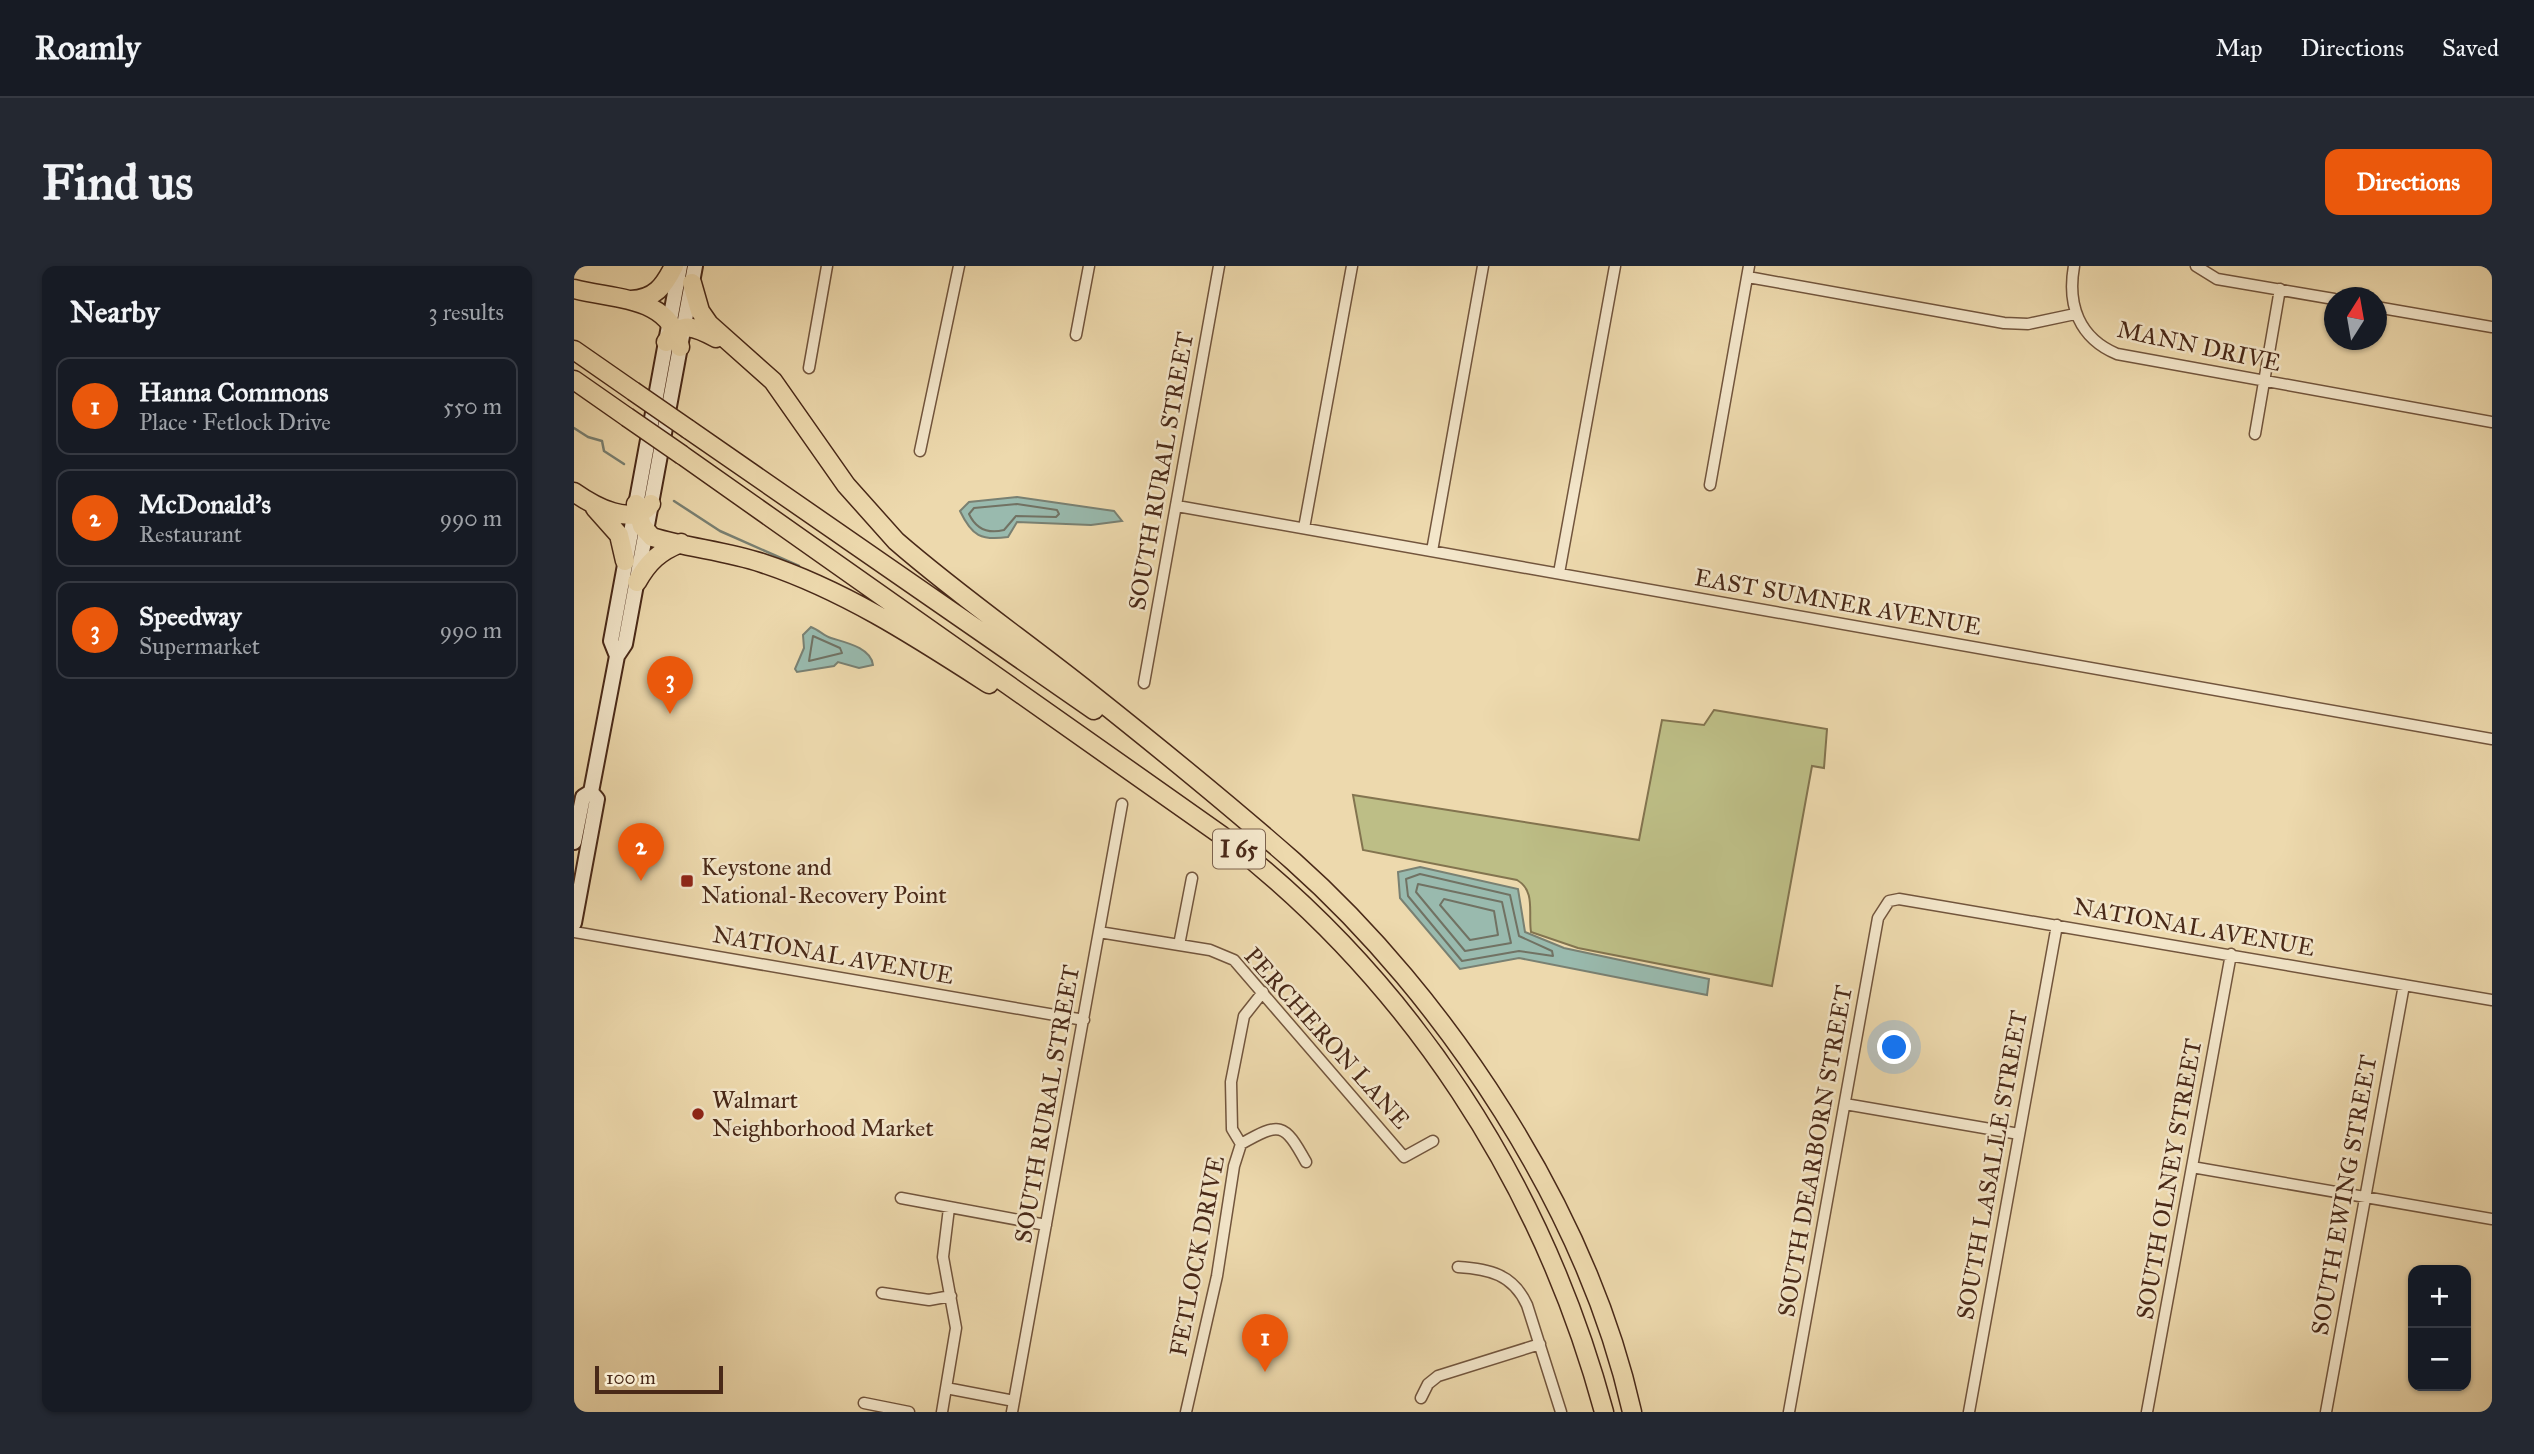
<!DOCTYPE html>
<meta charset="utf-8">
<style>
:root{--surface:#171b24;--page:#242831;--text:#f1f3f6;--muted:#9ea1a6;--line:#363941;--accent:#ea580c}
body{margin:0;font-family:"IM FELL Great Primer",serif;background:var(--page);color:var(--text)}
.controls{position:absolute;right:21px;bottom:21px;display:grid;overflow:hidden;border-radius:14px;box-shadow:0 2px 5px #0004}
.controls button{width:63px;height:63px;display:grid;place-items:center;padding:0;border:0;border-bottom:2px solid var(--line);background:var(--surface);color:var(--text);font:35px sans-serif}
.compass{position:absolute;left:1750px;top:21px;width:63px;height:63px;border-radius:50%;background:var(--surface);box-shadow:0 2px 5px #0004;rotate:11deg}
.scale{position:absolute;left:21px;bottom:18px;width:128px;box-sizing:border-box;padding-left:7px;border:4px solid #492918;border-top:0;font-size:19px;line-height:24px;white-space:nowrap;color:#492918;-webkit-text-stroke:5px #f3e6ca;paint-order:stroke}
.you{position:absolute;left:1321px;top:782px;width:24px;height:24px;margin:-18px;border:5px solid #fff;border-radius:50%;background:#1a73e8;box-shadow:0 0 0 10px #1a73e833}
.badge{display:grid;place-items:center;width:46px;height:46px;border-radius:50%;background:var(--accent);color:#fff;font-size:23px;font-weight:700}
.pin{position:absolute;translate:-50% -58px;filter:drop-shadow(0 2px 4px #0008)}
.pin::after{content:'';position:absolute;top:37px;width:24px;height:21px;background:inherit;clip-path:polygon(0 0,100% 0,50% 100%)}
.list{margin:0;padding:0;list-style:none}
h2{display:flex;justify-content:space-between;align-items:center;height:91px;margin:0;padding:0 28px;font-size:30px}
h2 small{font-size:23px;font-weight:400;color:var(--muted)}
.list li{display:grid;grid-template-columns:46px 1fr auto;gap:21px;align-items:center;box-sizing:border-box;height:98px;margin:0 14px 14px;padding:0 14px;border:2px solid var(--line);border-radius:14px}
.list b{display:block;font-size:26px;white-space:nowrap}
.list p{margin:0;font-size:23px;white-space:nowrap;color:var(--muted)}
.list em{font-size:23px;font-style:normal;color:var(--muted)}
.map{position:relative;flex:none;width:1918px;height:1146px;overflow:hidden;border-radius:14px}
header{display:flex;align-items:center;gap:42px;box-sizing:border-box;height:98px;padding:0 35px;background:var(--surface);border-bottom:2px solid var(--line)}
header strong{font-size:33px}
nav{display:flex;gap:38px;margin-inline-start:auto;font-size:24px}
.intro{display:flex;align-items:center;justify-content:space-between;box-sizing:border-box;height:168px;padding:0 42px}
h1{margin:0;font-size:49px}
.button{padding:18px 32px;border-radius:14px;background:var(--accent);color:#fff;font-size:24px;font-weight:700}
main{display:flex;gap:42px;padding:0 42px}
aside{flex:1;background:var(--surface);border-radius:14px;box-shadow:0 2px 5px #0004}
.map>svg:first-child{display:block}
.green{fill:#bdbe86;stroke:#83744f;stroke-width:2}
.water{fill:#99baae;stroke:#798072;stroke-width:2}
.lines{fill:none;stroke-linecap:round;stroke-linejoin:round}
.shore{stroke:#717263;stroke-width:2}
.stream{stroke:#798072;stroke-width:2.5}
.street-casing{stroke:#72553d;stroke-width:13}
.secondary-casing{stroke:#492918;stroke-width:18}
.highway-casing{stroke:#492918;stroke-width:21}
.street{stroke:#f3e6ca;stroke-width:10}
.secondary{stroke:#f3e6ca;stroke-width:14}
.highway{stroke:#edd9ad;stroke-width:18}
.highway-bridge-casing{stroke:#492918;stroke-width:21;stroke-linecap:butt}
.highway-bridge{stroke:#edd9ad;stroke-width:18}
.poi-dot{fill:#8f2418;stroke:#f3e6ca;stroke-width:2.5}
.labels{text-anchor:middle;dominant-baseline:central;stroke-width:5;stroke-linejoin:round;paint-order:stroke}
.shield{fill:#f3e6ca;stroke:#7c624d;stroke-width:2}
.shield-label{font-size:23px;font-weight:bold;fill:#492918}
.street-label{font-size:24px;fill:#492918;stroke:#f3e6ca}
.poi-label{font-size:24px;fill:#492918;stroke:#f3e6ca;text-anchor:start}
</style>
<header>
<strong>Roamly</strong>
<nav><a>Map</a><a>Directions</a><a>Saved</a></nav>
</header>
<div class="intro"><h1>Find us</h1><a class="button">Directions</a></div>
<main>
<aside>
<h2>Nearby<small>3 results</small></h2>
<ul class="list">
<li><span class="badge">1</span><div><b>Hanna Commons</b><p>Place · Fetlock Drive</p></div><em>550 m</em></li>
<li><span class="badge">2</span><div><b>McDonald's</b><p>Restaurant</p></div><em>990 m</em></li>
<li><span class="badge">3</span><div><b>Speedway</b><p>Supermarket</p></div><em>990 m</em></li>
</ul>
</aside>
<div class="map">
<svg width="1918" height="1146" viewBox="0 0 1918 1146">
<rect width="100%" height="100%" fill="#edd9ad"/>
<filter id="stains"><feTurbulence type="fractalNoise" baseFrequency=".00286" numOctaves="4"/><feColorMatrix values="0 0 0 0 .2 0 0 0 0 .09 0 0 0 0 .02 0 0 0 .5 -.17"/></filter>
<radialGradient id="worn" r=".72"><stop offset=".6" stop-color="#630" stop-opacity="0"/><stop offset="1" stop-color="#630" stop-opacity=".3"/></radialGradient>
<!-- green -->
<path class="green" d="M1140 444 1253 463 1250 502 1238 500 1198 720 1004 682 957 666C954 647 962 625 943 614L789 584 779 529 1065 574 1088 454 1130 459Z"/>
<!-- water -->
<path class="water" d="M443 231 540 245 548 255 517 259 443 256 434 271C407 275 398 270 386 245L395 236Z
M237 361C245 364 250 370 257 372 269 376 297 381 299 399L285 402 264 396 260 400 223 406 221 403 230 382 229 369Z
M846 601 944 623 951 666 990 682 1135 713 1133 729 945 692 886 703 826 632 824 606Z"/>
<g class="lines">
<!-- shore -->
<path class="shore" d="M443 238 483 244 485 248 482 251 442 250 430 264C414 268 402 263 395 248L400 242Z
M239 370 266 382 268 387 235 395Z
M846 608 936 629 945 670 978 685 979 690 945 685 888 695 834 630 832 613Z
M844 618 928 636 937 677 891 685 842 626Z
M870 633 920 645 924 669 896 674 866 639Z"/>
<!-- stream -->
<path class="stream" d="M0 162 14 171 28 175 30 185 50 198
M100 235 146 265 225 300"/>
<!-- street casing -->
<g class="street-casing">
<path id="street" d="M1500 0C1493 39 1505 72 1543 88L1918 156
M1622 0 1643 13 1760 33
M1174 11 1430 57 1454 58 1501 48
M1802 41 1918 61
M502 69 515 0
M235 102 253 0
M1681 168 1706 23
M346 185 385 0
M1136 219 1175 0
M603 240 1918 473
M730 262 778 0
M858 285 909 0
M985 307 1041 0
M570 417 645 0
M0 666 510 754
M525 666 636 684 660 694 830 891 859 875
M605 679 618 612
M1271 838 1445 868
M667 878C706 856 710 856 732 896
M1618 901 1918 953
M327 932 472 959
M884 1001C915 1003 939 1008 953 1039L987 1146
M308 1027 355 1034 377 1030
M372 1122 440 1135
M847 1132 854 1118 864 1110 966 1078
M290 1137 335 1146
M368 1146 382 1062 369 991 375 942
M438 1146 548 538
M612 1146 643 1010 660 900 667 878 658 863 657 816 670 750 689 726
M1215 1146 1304 652 1315 635 1325 633 1918 734
M1395 1146 1483 659
M1573 1146 1657 688
M1752 1146 1830 719"/>
</g>
<!-- secondary casing -->
<g class="secondary-casing">
<path id="secondary" d="M43 390 37 375 106 0
M0 576 9 531 17 526 43 390 51 378 121 0
M0 657 23 533 17 526"/>
</g>
<!-- highway casing -->
<g class="highway-casing">
<path id="highway" d="M118 17 126 45 135 58 199 115 272 219 322 275C384 329 452 376 516 427 584 481 653 537 719 595 872 731 1013 944 1058 1146
M0 23C42 34 97 30 106 81
M57 34C81 33 90 20 100 0
M92 76C108 54 121 61 142 72
M0 84 59 125
M0 114 53 151
M114 163 520 444
M108 189 647 569C836 714 968 917 1030 1146
M0 226C20 240 58 262 77 238
M62 238 68 260 78 271C114 282 152 285 188 297 270 324 342 371 415 418
M21 242 45 269 51 295
M63 316C74 296 86 285 107 277"/>
</g>
<!-- street -->
<use href="#street" class="street"/>
<!-- secondary -->
<use href="#secondary" class="secondary"/>
<!-- highway -->
<use href="#highway" class="highway"/>
<!-- highway-bridge casing -->
<g class="highway-bridge-casing">
<path id="highway-bridge" d="M59 125 114 163
M53 151 108 189"/>
</g>
<!-- highway-bridge -->
<use href="#highway-bridge" class="highway-bridge"/>
</g>
<!-- markers -->
<g class="poi-dot">
<rect x="106" y="608" width="14" height="14" rx="3.5"/>
<circle cx="124" cy="848" r="7"/>
</g>
<g class="labels">
<!-- shield labels -->
<rect class="shield" x="639" y="563.5" width="52" height="39" rx="5"/>
<g class="shield-label">
<text x="665" y="583">I 65</text>
</g>
<!-- street labels -->
<g class="street-label">
<text transform="translate(1625 80) rotate(12)">MANN DRIVE</text>
<text transform="translate(587 205) rotate(-80)">SOUTH RURAL STREET</text>
<text transform="translate(1264 336) rotate(10)">EAST SUMNER AVENUE</text>
<text transform="translate(1620 661) rotate(10)">NATIONAL AVENUE</text>
<text transform="translate(259 689) rotate(10)">NATIONAL AVENUE</text>
<text transform="translate(753 772) rotate(48)">PERCHERON LANE</text>
<text transform="translate(473 838) rotate(-80)">SOUTH RURAL STREET</text>
<text transform="translate(1241 885) rotate(-80)">SOUTH DEARBORN STREET</text>
<text transform="translate(1418 899) rotate(-80)">SOUTH LASALLE STREET</text>
<text transform="translate(1595 913) rotate(-80)">SOUTH OLNEY STREET</text>
<text transform="translate(1770 929) rotate(-80)">SOUTH EWING STREET</text>
<text transform="translate(623 990) rotate(-79)">FETLOCK DRIVE</text>
</g>
<!-- poi labels -->
<g class="poi-label">
<text x="127" y="601">Keystone and<tspan x="127" dy="28">National-Recovery Point</tspan></text>
<text x="138" y="834">Walmart<tspan x="138" dy="28">Neighborhood Market</tspan></text>
</g>
</g>
<rect width="100%" height="100%" filter="url(#stains)"/>
<rect width="100%" height="100%" fill="url(#worn)"/>
</svg>
<div class="controls">
<button>+</button>
<button>−</button>
</div>
<svg class="compass" viewBox="-18 -18 36 36"><path d="M0-13l5 13h-10z" fill="#e53935"/><path d="M0 13l5-13h-10z" fill="#9ea1a6"/></svg>
<div class="scale">100 m</div>
<div class="you"></div>
<div class="pin badge" style="left:691px;top:1106px">1</div>
<div class="pin badge" style="left:67px;top:615px">2</div>
<div class="pin badge" style="left:96px;top:448px">3</div>
</div>
</main>
